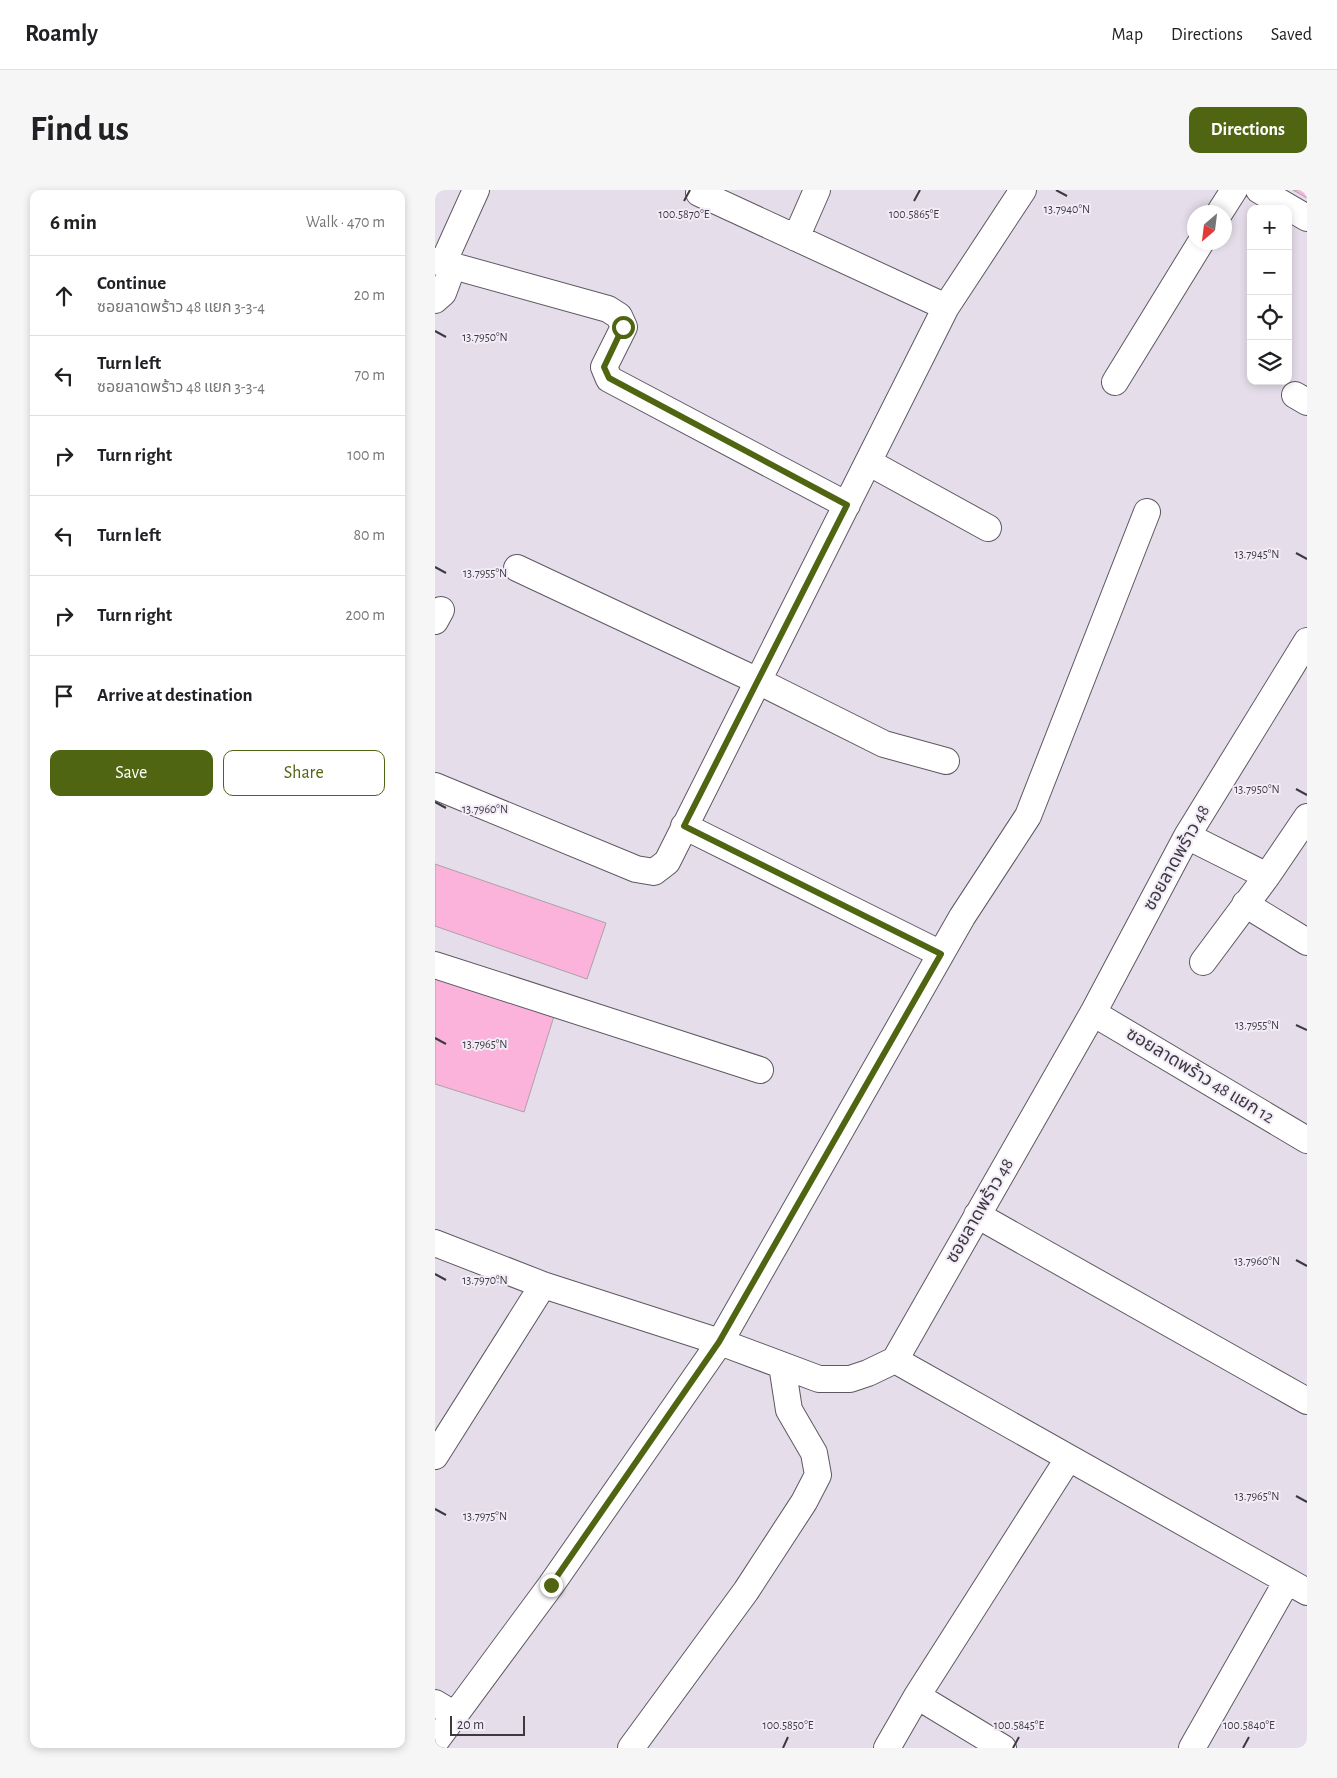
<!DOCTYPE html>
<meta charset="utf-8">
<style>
:root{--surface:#fff;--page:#f6f6f6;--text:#202124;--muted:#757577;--line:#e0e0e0;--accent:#506511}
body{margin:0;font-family:"Alegreya Sans","Noto Sans Thai",sans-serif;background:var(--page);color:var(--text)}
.controls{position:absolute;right:15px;top:15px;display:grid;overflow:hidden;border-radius:10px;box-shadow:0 2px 8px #0003}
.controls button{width:45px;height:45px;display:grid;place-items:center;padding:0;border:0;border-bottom:1px solid var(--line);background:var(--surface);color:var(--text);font:25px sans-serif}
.compass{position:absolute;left:752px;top:15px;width:45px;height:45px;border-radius:50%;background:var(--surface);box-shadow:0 2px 8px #0003;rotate:208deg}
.scale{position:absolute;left:15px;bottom:12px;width:75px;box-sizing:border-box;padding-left:5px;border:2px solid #3d3a3f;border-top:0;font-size:14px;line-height:18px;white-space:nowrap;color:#3d3a3f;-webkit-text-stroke:4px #f2ebf8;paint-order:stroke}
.stop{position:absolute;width:15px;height:15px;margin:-11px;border:4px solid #506511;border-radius:50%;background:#fff}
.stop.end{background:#506511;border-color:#fff;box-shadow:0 1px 5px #0008}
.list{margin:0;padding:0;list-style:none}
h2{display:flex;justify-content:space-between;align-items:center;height:65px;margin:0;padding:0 20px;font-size:21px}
h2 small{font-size:16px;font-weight:400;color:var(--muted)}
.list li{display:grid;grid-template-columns:32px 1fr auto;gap:15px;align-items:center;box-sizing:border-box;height:80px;padding:0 20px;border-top:1px solid var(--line)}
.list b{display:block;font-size:19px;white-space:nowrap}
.list p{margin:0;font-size:16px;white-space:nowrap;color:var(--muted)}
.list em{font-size:16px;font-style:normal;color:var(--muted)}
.actions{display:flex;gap:10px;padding:15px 20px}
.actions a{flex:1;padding:11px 0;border:1px solid var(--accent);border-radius:10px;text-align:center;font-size:18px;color:var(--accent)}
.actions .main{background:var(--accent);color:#fff}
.icon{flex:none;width:28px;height:28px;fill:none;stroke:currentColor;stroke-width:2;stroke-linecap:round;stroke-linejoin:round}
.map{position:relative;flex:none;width:872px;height:1558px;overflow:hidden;border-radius:10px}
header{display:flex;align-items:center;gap:30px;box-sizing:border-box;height:70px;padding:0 25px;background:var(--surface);border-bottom:1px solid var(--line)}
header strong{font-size:24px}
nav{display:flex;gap:28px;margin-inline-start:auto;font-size:18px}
.intro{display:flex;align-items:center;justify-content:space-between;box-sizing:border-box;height:120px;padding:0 30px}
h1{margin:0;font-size:35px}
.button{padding:12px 22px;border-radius:10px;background:var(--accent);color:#fff;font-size:18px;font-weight:700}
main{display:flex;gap:30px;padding:0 30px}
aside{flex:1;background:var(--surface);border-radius:10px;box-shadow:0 2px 8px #0003}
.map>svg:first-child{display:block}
.building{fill:#fbb2db;stroke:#ada0a7}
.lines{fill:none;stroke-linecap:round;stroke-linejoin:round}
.minor-casing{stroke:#5e5862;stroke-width:28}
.minor{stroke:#fff;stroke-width:26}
.route{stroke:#506511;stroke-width:6}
.ticks{fill:none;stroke:#3d3a3f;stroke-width:2}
.labels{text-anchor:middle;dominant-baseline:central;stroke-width:4;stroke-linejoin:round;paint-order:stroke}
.street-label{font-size:18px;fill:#3d3a3f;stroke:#f2ebf8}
.ticks-label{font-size:12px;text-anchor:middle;fill:#3d3a3f;stroke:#f2ebf8;stroke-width:4;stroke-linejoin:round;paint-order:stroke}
</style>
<header>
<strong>Roamly</strong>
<nav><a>Map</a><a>Directions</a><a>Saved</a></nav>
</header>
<div class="intro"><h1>Find us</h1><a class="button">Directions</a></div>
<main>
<aside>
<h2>6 min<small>Walk · 470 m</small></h2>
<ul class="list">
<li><svg class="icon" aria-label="ahead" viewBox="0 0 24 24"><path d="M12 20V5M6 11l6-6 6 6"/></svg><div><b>Continue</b><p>ซอยลาดพร้าว 48 แยก 3-3-4</p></div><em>20 m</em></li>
<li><svg class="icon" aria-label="left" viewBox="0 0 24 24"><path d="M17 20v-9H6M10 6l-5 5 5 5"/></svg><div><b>Turn left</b><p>ซอยลาดพร้าว 48 แยก 3-3-4</p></div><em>70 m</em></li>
<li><svg class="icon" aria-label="right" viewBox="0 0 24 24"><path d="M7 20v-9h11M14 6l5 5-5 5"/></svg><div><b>Turn right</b></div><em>100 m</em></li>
<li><svg class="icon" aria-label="left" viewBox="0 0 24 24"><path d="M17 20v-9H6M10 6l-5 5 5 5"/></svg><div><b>Turn left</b></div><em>80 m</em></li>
<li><svg class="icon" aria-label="right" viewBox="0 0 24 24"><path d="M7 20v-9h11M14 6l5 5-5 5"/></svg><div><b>Turn right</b></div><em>200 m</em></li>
<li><svg class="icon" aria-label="arrive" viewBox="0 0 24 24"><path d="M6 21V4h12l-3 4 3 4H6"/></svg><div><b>Arrive at destination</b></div></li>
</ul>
<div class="actions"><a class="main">Save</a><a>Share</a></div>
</aside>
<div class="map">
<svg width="872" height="1558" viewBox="0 0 872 1558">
<rect width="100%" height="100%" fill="#e5deea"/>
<!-- building -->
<path class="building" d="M858 0H872V8Z
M0 674 171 733 152 789 0 736Z
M0 784 120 823 89 922 0 894Z"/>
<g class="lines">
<!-- minor casing -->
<g class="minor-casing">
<path id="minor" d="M824 0 872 28
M264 3 511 117
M785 22 799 0
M361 48 382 0
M0 71 173 119 184 126 189 137 169 177 174 189 412 315
M8 73 41 0
M0 110 8 103 18 76
M680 192 766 52
M860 205 872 212
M433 272 553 338
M82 378 323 491 511 117 588 0
M0 431 6 420
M0 596 201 679 219 682 232 672 323 491 449 554 511 571
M249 636 506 764
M752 646 832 686
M810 714 872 752
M768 772 832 686 872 627
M0 775 325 880
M658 823 872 950
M542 1025 872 1211
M0 1053 108 1095 285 1152 384 1189H415L433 1183 460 1170 658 823 752 646 872 451
M460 1170 872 1402
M0 1266 108 1095
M482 1506 568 1558
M0 1513 20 1525
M0 1552 116 1395 285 1152 527 727 593 626 712 322
M196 1558 311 1401 369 1312 383 1285 379 1263 354 1220 347 1175
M452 1558 482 1506 633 1269
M757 1558 852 1391"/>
</g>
<!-- minor -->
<use href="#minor" class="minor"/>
</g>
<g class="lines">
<!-- route -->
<path class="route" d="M116 1395 284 1152 506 764 249 636 412 315 174 188 169 177 188 137"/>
</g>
<!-- ticks -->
<path class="ticks" d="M621 0 632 6M249 11 255 0M479 11 485 0M0 141 11 147M861 363 872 369M0 377 11 383M861 599 872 605M0 612 11 618M861 835 872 840M0 848 11 854M861 1070 872 1076M0 1084 11 1090M861 1306 872 1312M0 1319 11 1325M348 1558 353 1547M578 1558 584 1547M808 1558 814 1547"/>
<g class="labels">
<!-- street labels -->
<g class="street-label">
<text transform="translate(742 668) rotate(-61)">ซอยลาดพร้าว 48</text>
<text transform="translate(765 886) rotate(31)">ซอยลาดพร้าว 48 แยก 12</text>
<text transform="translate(545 1021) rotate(-60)">ซอยลาดพร้าว 48</text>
</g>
</g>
<g class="ticks-label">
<text x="632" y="23">13.7940°N</text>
<text x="249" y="28">100.5870°E</text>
<text x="479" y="28">100.5865°E</text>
<text x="50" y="151">13.7950°N</text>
<text x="822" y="368">13.7945°N</text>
<text x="50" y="387">13.7955°N</text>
<text x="822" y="603">13.7950°N</text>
<text x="50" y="623">13.7960°N</text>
<text x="822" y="839">13.7955°N</text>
<text x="50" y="858">13.7965°N</text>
<text x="822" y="1075">13.7960°N</text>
<text x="50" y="1094">13.7970°N</text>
<text x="822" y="1310">13.7965°N</text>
<text x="50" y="1330">13.7975°N</text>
<text x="353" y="1539">100.5850°E</text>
<text x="584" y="1539">100.5845°E</text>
<text x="814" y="1539">100.5840°E</text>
</g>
</svg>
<div class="controls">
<button>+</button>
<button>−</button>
<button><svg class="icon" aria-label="locate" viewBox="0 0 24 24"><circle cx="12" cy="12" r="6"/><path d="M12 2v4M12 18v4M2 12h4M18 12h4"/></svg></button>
<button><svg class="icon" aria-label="layers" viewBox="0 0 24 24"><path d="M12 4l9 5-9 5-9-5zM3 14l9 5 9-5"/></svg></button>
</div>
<svg class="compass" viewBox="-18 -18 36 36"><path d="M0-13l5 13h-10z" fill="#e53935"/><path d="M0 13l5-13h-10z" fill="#757577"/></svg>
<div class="scale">20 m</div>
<div class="stop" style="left:188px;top:137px"></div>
<div class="stop end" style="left:116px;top:1395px"></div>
</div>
</main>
